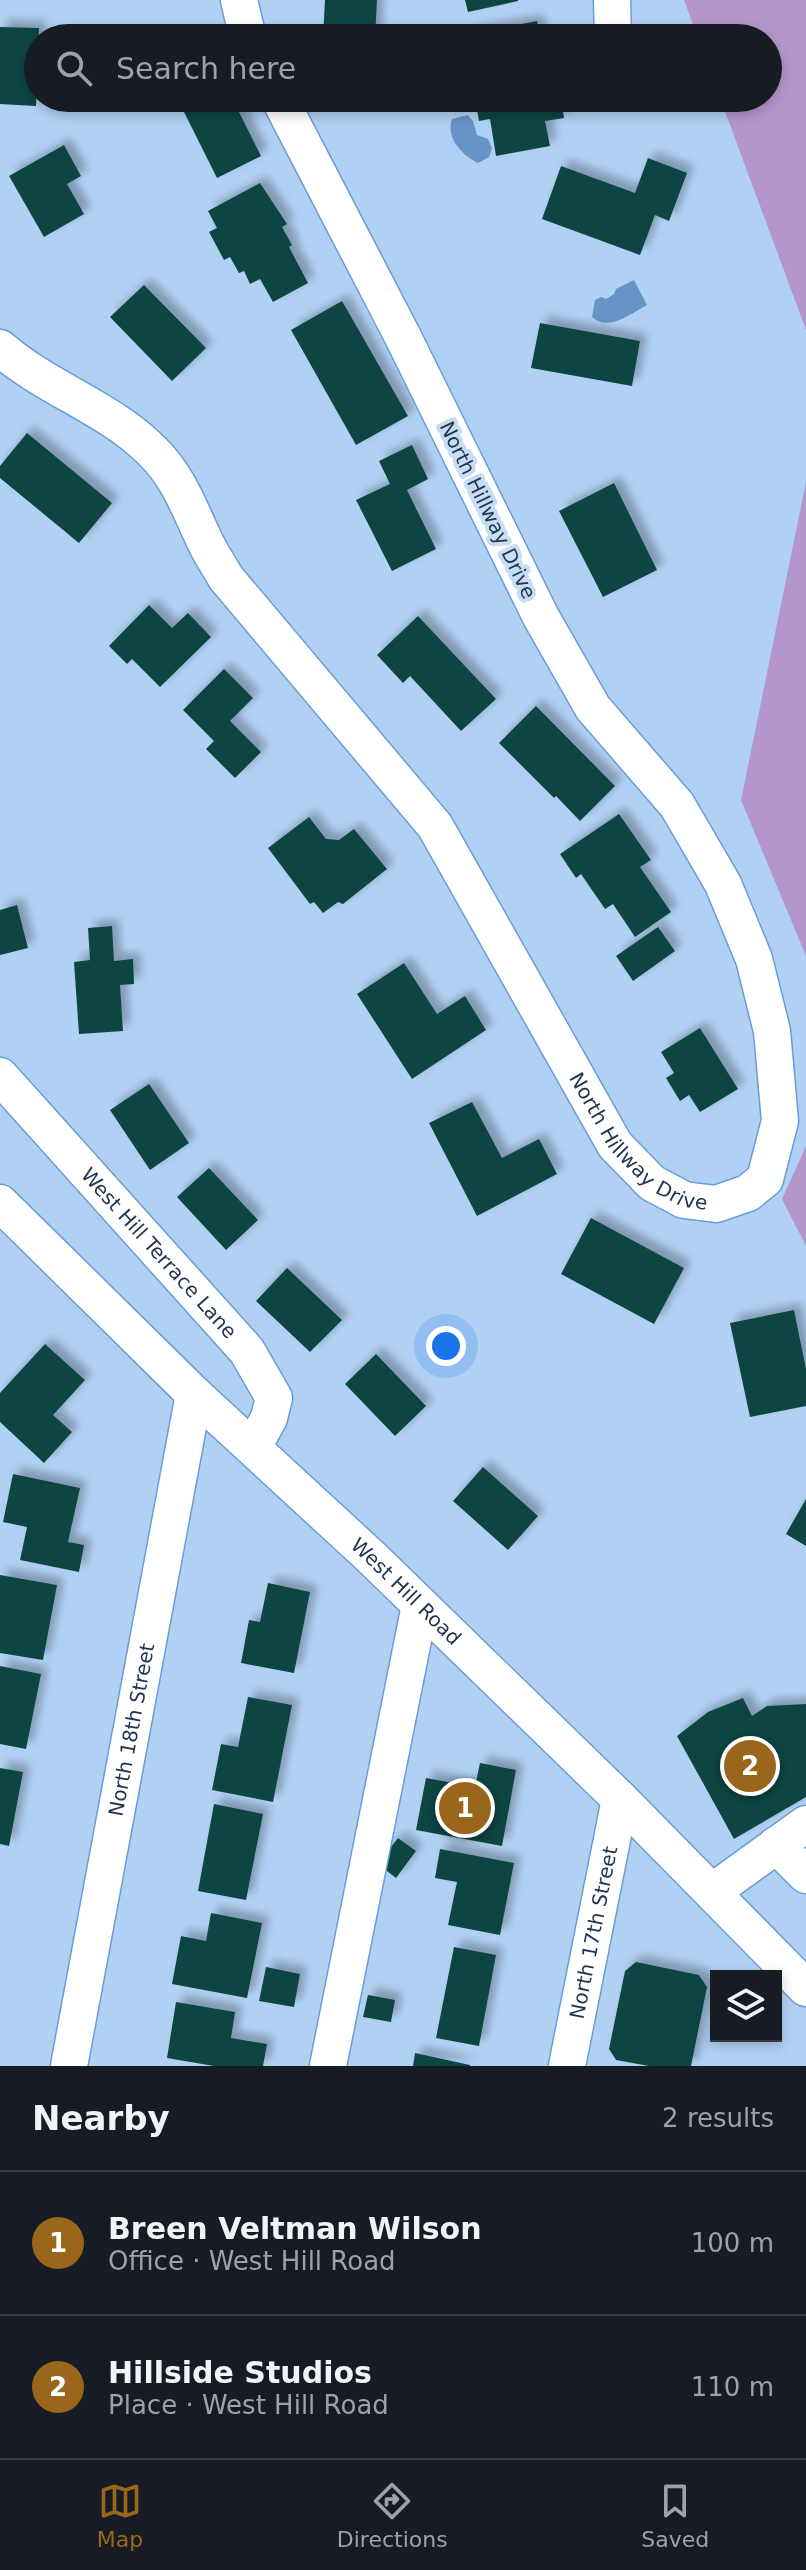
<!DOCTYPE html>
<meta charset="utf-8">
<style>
:root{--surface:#171b24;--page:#20242c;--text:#f1f3f6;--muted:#9ea1a6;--line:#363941;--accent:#99661b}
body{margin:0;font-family:"DejaVu Sans",sans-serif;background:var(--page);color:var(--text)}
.controls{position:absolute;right:24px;bottom:24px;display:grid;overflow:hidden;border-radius:0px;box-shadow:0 4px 12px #0003}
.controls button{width:72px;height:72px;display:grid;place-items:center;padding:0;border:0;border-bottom:2px solid var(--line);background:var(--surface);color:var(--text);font:40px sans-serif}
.you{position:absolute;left:446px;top:1346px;width:28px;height:28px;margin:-20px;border:6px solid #fff;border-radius:50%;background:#1a73e8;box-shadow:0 0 0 12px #1a73e833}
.badge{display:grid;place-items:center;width:52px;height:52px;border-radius:50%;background:var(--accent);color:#fff;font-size:26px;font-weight:700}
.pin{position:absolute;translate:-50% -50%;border:4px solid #fff;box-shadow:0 2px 8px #0006}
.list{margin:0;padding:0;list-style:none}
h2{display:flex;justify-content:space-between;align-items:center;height:104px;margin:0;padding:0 32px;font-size:34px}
h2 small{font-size:26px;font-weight:400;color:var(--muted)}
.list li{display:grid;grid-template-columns:52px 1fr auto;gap:24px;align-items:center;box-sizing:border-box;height:144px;padding:0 32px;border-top:2px solid var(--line)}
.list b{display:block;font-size:30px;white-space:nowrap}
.list p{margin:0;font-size:26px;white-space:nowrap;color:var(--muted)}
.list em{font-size:26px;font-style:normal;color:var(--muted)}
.icon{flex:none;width:44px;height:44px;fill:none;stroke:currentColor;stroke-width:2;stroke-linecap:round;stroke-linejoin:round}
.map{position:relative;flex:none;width:806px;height:2066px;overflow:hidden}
.search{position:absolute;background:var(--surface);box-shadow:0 4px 12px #0003;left:24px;right:24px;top:24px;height:88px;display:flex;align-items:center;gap:20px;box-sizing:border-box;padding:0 28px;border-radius:44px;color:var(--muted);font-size:30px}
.sheet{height:392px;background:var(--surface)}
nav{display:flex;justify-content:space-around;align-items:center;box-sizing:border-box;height:112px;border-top:2px solid var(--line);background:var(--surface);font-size:22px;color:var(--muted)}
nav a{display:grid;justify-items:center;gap:4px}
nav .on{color:var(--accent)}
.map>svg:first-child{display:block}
.green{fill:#b596cb}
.water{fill:#6694c6}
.building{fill:#104543;filter:url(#shadow)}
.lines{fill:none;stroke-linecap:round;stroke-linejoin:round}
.minor-casing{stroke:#699dd5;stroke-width:39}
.minor{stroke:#fff;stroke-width:36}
.labels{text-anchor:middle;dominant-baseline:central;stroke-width:8;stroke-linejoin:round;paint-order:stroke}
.street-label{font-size:20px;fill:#22374f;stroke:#c7ddf4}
</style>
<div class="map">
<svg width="806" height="2066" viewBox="0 0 806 2066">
<defs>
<filter id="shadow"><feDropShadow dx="7" dy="-7" stdDeviation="4" flood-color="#0004"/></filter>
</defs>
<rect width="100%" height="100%" fill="#b1d1f4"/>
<!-- green -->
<path class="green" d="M684 0H806V330L720 98H768V38H698Z
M806 482V956L741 800Z
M806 1146V1246L782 1199Z"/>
<!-- water -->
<path class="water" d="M468 115 473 121 477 135 488 139 492 148 489 157 478 163C463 156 445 138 452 119Z
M634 280 647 305C630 314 609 332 592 317L595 300 601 297 606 299 614 294 616 289Z"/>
<!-- building -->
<path class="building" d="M325 0H377L375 38H323Z
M465 0H518V1L468 12Z
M537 21 540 38H464L463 35Z
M0 27 39 28 36 106 0 104Z
M177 98H232L261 156 217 178Z
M475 98H561L564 118 545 121 550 146 496 156 490 119 479 121Z
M64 145 81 176 67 184 84 214 44 237 9 176Z
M648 158 687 173 669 221 655 215 640 255 542 219 561 166 635 193Z
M260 183 287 224 282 227 292 245 289 247 308 283 273 302 260 279 250 284 244 271 239 273 230 257 224 260 209 232 217 228 208 211Z
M144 285 206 348 172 381 110 317Z
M342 301 408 416 356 445 291 330Z
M540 323 640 341 632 386 531 368Z
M27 433 112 503 79 543 0 478V466Z
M412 445 428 479 407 490 436 549 392 571 356 500 390 484 379 461Z
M614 483 657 570 603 597 559 511Z
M149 605 172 628 188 613 211 637 160 687 132 659 127 664 109 646Z
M418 616 496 699 461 731 410 676 403 683 377 655Z
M224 669 253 698 230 721 261 752 235 778 206 749 214 741 183 710Z
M536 706 615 786 580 821 556 796 554 798 499 743Z
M619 814 651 860 640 867 671 912 635 937 613 904 605 909 581 874 576 878 560 854Z
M309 817 326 839 339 840 354 829 387 869 343 904 338 902 323 913 314 902 310 904 268 848Z
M17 905 28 948 0 955V910Z
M112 926 114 961 133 959 134 984 120 985 123 1031 79 1034 74 962 90 960 88 928Z
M658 927 675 951 633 981 616 956Z
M404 963 437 1014 465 996 486 1030 412 1079 357 994Z
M700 1028 738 1089 700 1112 689 1095 680 1101 666 1078 674 1073 661 1052Z
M149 1084 189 1143 150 1170 110 1110Z
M472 1102 502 1158 539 1139 557 1174 477 1216 429 1123Z
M209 1168 258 1220 226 1250 177 1197Z
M591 1218 684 1268 654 1324 561 1274Z
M287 1268 342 1320 310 1352 256 1301Z
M794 1310 806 1369V1406L750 1417 730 1323Z
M45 1344 85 1380 53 1415 72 1432 44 1463 0 1422V1393Z
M376 1354 426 1406 395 1436 345 1384Z
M483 1467 538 1516 508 1550 453 1501Z
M13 1474 80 1488 68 1542 84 1545 79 1572 20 1560 27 1527 3 1522Z
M806 1499V1546L786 1534Z
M0 1575 57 1585 43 1660 0 1653Z
M268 1583 310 1592 294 1673 241 1663 249 1620 260 1622Z
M0 1666 41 1674 26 1749 0 1744Z
M248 1697 292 1705 273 1802 212 1790 221 1744 238 1747Z
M743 1698 752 1716 767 1706 806 1704V1797L734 1839 677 1736 708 1712Z
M480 1763 516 1770 502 1846 416 1830 426 1778 475 1787Z
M0 1768 23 1772 9 1846 0 1844Z
M214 1804 263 1814 246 1900 198 1891Z
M398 1838 416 1851 396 1878 378 1864Z
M440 1849 514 1863 500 1935 448 1925 457 1882 435 1878Z
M211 1913 262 1923 247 1998 172 1984 181 1936 206 1941Z
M454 1947 496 1955 479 2046 436 2038Z
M636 1962 699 1975 707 1987 691 2066H649L616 2060 609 2049 625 1971Z
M266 1967 300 1974 294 2007 259 2001Z
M368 1995 395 2000 391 2022 363 2017Z
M176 2002 235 2012 231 2038 267 2044 263 2066H214L167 2058Z
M415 2053 470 2065V2066H413Z"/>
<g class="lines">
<!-- minor casing -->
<g class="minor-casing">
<g id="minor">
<path d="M239 0 248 38"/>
<path d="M612 0 613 38"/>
<path id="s1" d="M0 348C47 389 108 407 152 451 177 475 188 505 202 535 208 550 218 564 226 578L435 826 615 1145 652 1183 684 1200 716 1204 748 1193 765 1179 780 1121 772 1031 754 959 723 884 677 805 593 708 541 617 403 337 279 98"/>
<path id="s2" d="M0 1076 247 1351 274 1398 269 1418 253 1447"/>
<path id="s3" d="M0 1203 194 1394 371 1557 620 1799 806 1988"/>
<path d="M776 1845 806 1875"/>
<path d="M712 1892 806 1824"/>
<path id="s4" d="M69 2066 194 1394"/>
<path d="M328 2066 420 1605"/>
<path id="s5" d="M567 2066 620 1799"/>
</g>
</g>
<!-- minor -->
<use href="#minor" class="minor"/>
</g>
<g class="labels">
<!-- street labels -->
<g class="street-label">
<text transform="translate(488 510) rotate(64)">North Hillway Drive</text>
<text stroke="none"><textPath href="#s1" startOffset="1038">North Hillway Drive</textPath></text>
<text stroke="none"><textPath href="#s2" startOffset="238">West Hill Terrace Lane</textPath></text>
<text stroke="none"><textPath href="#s3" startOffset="562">West Hill Road</textPath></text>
<text stroke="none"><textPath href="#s4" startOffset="342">North 18th Street</textPath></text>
<text stroke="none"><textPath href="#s5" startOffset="136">North 17th Street</textPath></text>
</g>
</g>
</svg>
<div class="controls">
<button><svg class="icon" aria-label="layers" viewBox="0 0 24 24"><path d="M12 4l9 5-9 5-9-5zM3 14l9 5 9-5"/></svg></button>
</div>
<div class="you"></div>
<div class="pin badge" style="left:465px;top:1808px">1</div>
<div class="pin badge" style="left:750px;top:1766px">2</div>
<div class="search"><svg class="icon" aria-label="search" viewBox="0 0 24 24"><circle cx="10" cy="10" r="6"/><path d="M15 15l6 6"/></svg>Search here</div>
</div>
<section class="sheet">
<h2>Nearby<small>2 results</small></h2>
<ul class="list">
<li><span class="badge">1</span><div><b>Breen Veltman Wilson</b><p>Office · West Hill Road</p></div><em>100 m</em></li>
<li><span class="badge">2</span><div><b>Hillside Studios</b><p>Place · West Hill Road</p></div><em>110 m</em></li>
</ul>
</section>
<nav>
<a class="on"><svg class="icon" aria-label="map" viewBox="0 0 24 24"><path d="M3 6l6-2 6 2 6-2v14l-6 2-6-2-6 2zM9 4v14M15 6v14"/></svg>Map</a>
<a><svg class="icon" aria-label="directions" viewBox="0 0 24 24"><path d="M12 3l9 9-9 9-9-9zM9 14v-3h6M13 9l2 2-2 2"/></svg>Directions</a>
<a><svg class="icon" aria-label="saved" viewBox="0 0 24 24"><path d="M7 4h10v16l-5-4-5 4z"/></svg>Saved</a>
</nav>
